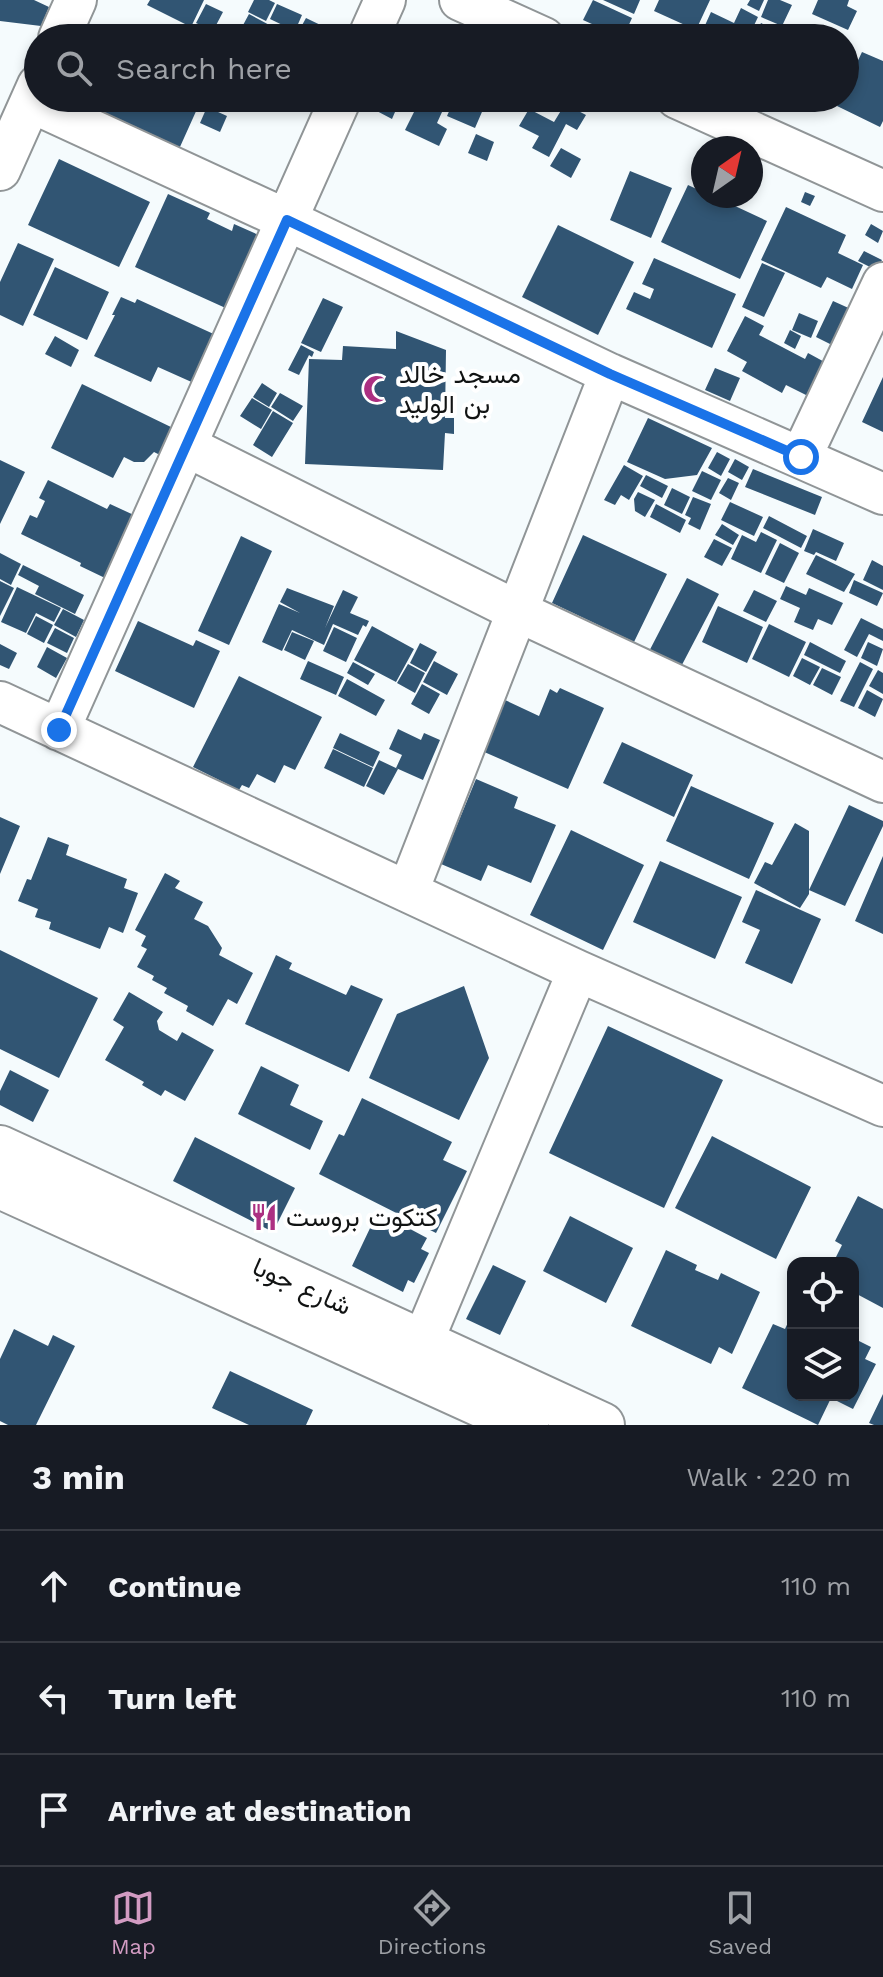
<!DOCTYPE html>
<meta charset="utf-8">
<style>
:root{--surface:#171b24;--page:#20242c;--text:#f1f3f6;--muted:#9ea1a6;--line:#363941;--accent:#d29bc2}
body{margin:0;font-family:"Work Sans",Vazirmatn,sans-serif;background:var(--page);color:var(--text)}
.controls{position:absolute;right:24px;bottom:24px;display:grid;overflow:hidden;border-radius:16px;box-shadow:0 4px 12px #0003}
.controls button{width:72px;height:72px;display:grid;place-items:center;padding:0;border:0;border-bottom:2px solid var(--line);background:var(--surface);color:var(--text);font:40px sans-serif}
.compass{position:absolute;left:691px;top:136px;width:72px;height:72px;border-radius:50%;background:var(--surface);box-shadow:0 4px 12px #0003;rotate:34deg}
.stop{position:absolute;width:24px;height:24px;margin:-18px;border:6px solid #1a73e8;border-radius:50%;background:#fff}
.stop.end{background:#1a73e8;border-color:#fff;box-shadow:0 2px 8px #0008}
.list{margin:0;padding:0;list-style:none}
h2{display:flex;justify-content:space-between;align-items:center;height:104px;margin:0;padding:0 32px;font-size:34px}
h2 small{font-size:26px;font-weight:400;color:var(--muted)}
.list li{display:grid;grid-template-columns:52px 1fr auto;gap:24px;align-items:center;box-sizing:border-box;height:112px;padding:0 32px;border-top:2px solid var(--line)}
.list b{display:block;font-size:30px;white-space:nowrap}
.list em{font-size:26px;font-style:normal;color:var(--muted)}
.icon{flex:none;width:44px;height:44px;fill:none;stroke:currentColor;stroke-width:2;stroke-linecap:round;stroke-linejoin:round}
.map{position:relative;flex:none;width:883px;height:1425px;overflow:hidden}
.search{position:absolute;background:var(--surface);box-shadow:0 4px 12px #0003;left:24px;right:24px;top:24px;height:88px;display:flex;align-items:center;gap:20px;box-sizing:border-box;padding:0 28px;border-radius:44px;color:var(--muted);font-size:30px}
.sheet{height:440px;background:var(--surface)}
nav{display:flex;justify-content:space-around;align-items:center;box-sizing:border-box;height:112px;border-top:2px solid var(--line);background:var(--surface);font-size:22px;color:var(--muted)}
nav a{display:grid;justify-items:center;gap:4px}
nav .on{color:var(--accent)}
.map>svg:first-child{display:block}
.building{fill:#315573}
.lines{fill:none;stroke-linecap:round;stroke-linejoin:round}
.street-casing{stroke:#909597;stroke-width:44}
.secondary-casing{stroke:#909597;stroke-width:48}
.street{stroke:#fff;stroke-width:40}
.secondary{stroke:#fff;stroke-width:44}
.route{stroke:#1a73e8;stroke-width:10}
.labels{text-anchor:middle;dominant-baseline:central;stroke-width:8;stroke-linejoin:round;paint-order:stroke}
.poi-label{font-size:26px;fill:#111313;stroke:#fff;text-anchor:start}
.street-label{font-size:26px;fill:#111313;stroke:#fff}
</style>
<div class="map">
<svg width="883" height="1425" viewBox="0 0 883 1425">
<rect width="100%" height="100%" fill="#f5fbfd"/>
<!-- building -->
<path class="building" d="M0 0H34L49 7 41 26 0 21Z
M150 0H204L191 27 147 5Z
M254 0H269L275 3 266 21 248 12Z
M593 0 632 18 623 38 583 20Z
M603 0H640L634 14Z
M659 0H710L696 30 654 11Z
M750 0H764L759 11 747 5Z
M768 0H780L792 5 782 26 761 17Z
M818 0H849L847 6 857 11 848 30 812 14Z
M206 4 223 12 213 31 196 23Z
M277 4 302 15 295 31 270 19Z
M741 8 758 17 748 38H714L702 32 711 12 734 23Z
M249 14 273 27 267 38 242 27Z
M306 18 337 33 334 38H317L311 35 310 38H295Z
M761 23 783 34 781 38H754Z
M278 25 295 34 293 38H271Z
M862 52 883 61V121L880 127 837 106 841 98H845V88Z
M86 98H202L175 158 79 114Z
M209 98H235L229 112 207 102Z
M378 98H401L392 119 373 109Z
M421 98H441L447 101 437 123 447 129 439 146 405 130Z
M455 98H488L475 128 447 116Z
M565 104 586 115 577 130 566 124 549 157 532 148 539 136 519 126 529 109 554 122Z
M207 107 227 116 220 132 200 123Z
M476 134 494 142 487 161 468 153Z
M561 148 581 159 571 178 550 166Z
M59 159 150 202 119 267 28 225Z
M630 171 672 188 651 238 610 220Z
M688 185 703 192V196H722L720 199 767 221 740 279 661 242Z
M805 192 815 196 810 206 801 202Z
M168 194 210 213 207 219 232 231 234 224 263 237 230 310 135 267Z
M786 207 846 235 838 253 863 265 852 289 827 277 821 288 761 260Z
M871 224 883 231 878 243 865 235Z
M558 225 634 262 598 335 522 297Z
M18 243 54 259 23 326 0 315V282Z
M864 251 882 260 876 270 858 261Z
M654 258 736 294 712 348 626 309 634 292 650 299 654 289 642 284Z
M762 263 785 273 764 317 742 307Z
M55 267 109 292 87 340 33 315Z
M121 297 135 303 137 299 218 336 196 384 158 367 151 382 94 356 115 315H112Z
M323 298 343 307 321 352 301 343Z
M833 301 853 310 836 347 816 337Z
M799 313 818 321 811 338 792 330Z
M745 316 764 326 759 335 805 359 808 353 830 365 812 398 786 385 782 393 742 371 747 362 727 351Z
M790 330 801 336 795 349 784 343Z
M396 331 446 350 445 418H454V434L445 433 443 470 305 464 309 359 342 360 343 346 396 349Z
M55 336 79 350 71 367 45 354Z
M301 345 314 352 312 357 309 355 299 375 288 370Z
M715 368 740 378 730 401 705 390Z
M883 377V432L862 422Z
M262 383 277 393 269 407 253 397Z
M82 384 173 428 160 455 154 452 144 462H134L124 457 113 478 51 448Z
M280 393 303 406 293 421 271 407Z
M252 398 272 410 261 429 240 416Z
M273 411 293 423 272 457 253 445Z
M648 418 712 448 697 475 665 479 627 462Z
M717 452 730 459 721 476 708 468Z
M735 459 749 467 742 480 728 472Z
M0 460 25 472 0 524Z
M624 465 643 476 629 500 621 495 615 505 604 500Z
M753 469 822 497 815 515 745 487Z
M702 471 721 480 711 500 692 491Z
M646 475 668 486 662 498 640 486Z
M728 478 739 483 731 500 719 493Z
M48 480 107 509 110 504 136 516 105 578 80 566 81 563 21 534 30 515 37 518 45 501 39 498Z
M672 488 690 497 682 514 664 505Z
M638 492 655 500 645 517 635 511 634 499Z
M693 497 711 504 700 530 688 524 691 518 685 515Z
M730 502 763 517 754 536 721 520Z
M656 504 686 520 680 533 650 517Z
M769 516 807 536 801 548 763 528Z
M722 524 739 535 733 545 715 535Z
M813 529 844 543 836 561 816 552 814 555 804 551Z
M761 532 777 540 761 573 731 559 742 535 756 542Z
M583 535 667 574 634 642 552 603Z
M241 536 272 551 229 645 198 631Z
M714 539 732 548 722 566 704 557Z
M780 543 799 553 784 583 765 574Z
M0 553 21 564 11 585 0 579Z
M816 555 855 574 844 592 806 574Z
M872 560 883 566V590L863 580Z
M23 565 84 595 75 614 35 594 39 586 18 575Z
M687 578 719 594 673 682 642 665Z
M854 580 883 593 877 606 849 593Z
M0 581 14 588 0 616Z
M786 586 806 595 809 588 843 603 832 625 818 619 813 630 794 622 800 608 780 599Z
M17 587 61 608 54 622 36 613 26 633 1 622Z
M287 588 334 606 325 628 343 590 358 597 350 613 369 621 366 627 363 625 358 635 333 624 324 645 292 630 282 651 262 642 279 604 300 613 280 602Z
M754 590 777 601 766 622 743 611Z
M718 606 763 627 747 663 702 642Z
M63 609 84 620 76 637 54 625Z
M36 616 53 625 44 643 27 634Z
M861 618 883 629V641L869 634 857 657 844 650Z
M138 621 193 646 196 640 220 651 194 708 115 671Z
M769 624 806 642 789 677 752 659Z
M372 626 414 649 396 682 354 660Z
M334 627 357 638 346 662 323 651Z
M55 628 74 638 67 653 47 643Z
M292 632 314 641 305 660 284 650Z
M810 642 846 661 840 673 804 655Z
M868 642 883 649 877 666 861 658Z
M420 643 437 652 426 672 410 663Z
M0 644 17 653 9 669 0 665Z
M47 647 67 658 56 678 37 667Z
M802 658 820 667 810 685 793 676Z
M308 661 344 677 336 695 300 679Z
M434 661 458 674 447 695 423 682Z
M353 662 375 674 368 685 347 673Z
M860 662 873 669 854 707 840 701Z
M408 664 425 673 415 693 397 683Z
M822 668 841 677 832 695 813 685Z
M878 670 883 673V694L869 686Z
M239 676 322 717 295 770 284 765 275 783 257 774 249 788 242 785 239 790 193 767Z
M347 679 385 700 376 716 338 696Z
M422 684 440 694 429 714 411 704Z
M560 688 604 708 568 789 482 751 505 700 539 716 550 689 557 693Z
M867 690 883 699 875 717 858 708Z
M398 729 421 740 424 733 440 740 423 780 396 768 402 755 389 749Z
M340 733 380 752 373 767 333 748Z
M622 742 693 775 674 817 603 783Z
M333 749 373 768 364 787 324 768Z
M379 760 398 769 384 795 366 786Z
M476 779 518 797 514 808 556 825 531 883 488 865 481 881 441 864Z
M691 786 774 823 749 879 666 841Z
M849 805 883 821V826L845 906 809 890Z
M0 817 20 826 0 874Z
M795 823 809 831V894L800 908 754 883 765 862 772 865Z
M571 830 644 865 603 950 530 915Z
M48 837 69 845 66 855 127 879 124 888 138 893 123 933 109 927 100 949 49 929 51 922 35 917 38 909 18 901 27 879 31 880Z
M883 856V934L855 921Z
M660 861 742 897 715 959 633 922Z
M165 873 180 881 175 888 203 902 194 919 208 926 222 948 219 955 253 973 237 1004 228 999 213 1026 186 1011 188 1006 164 993 167 988 152 980 154 976 137 967 147 949 141 946 146 936 135 930Z
M756 890 821 919 792 984 745 963 760 930 742 922Z
M0 950 98 998 59 1078 0 1049Z
M276 955 292 963 289 969 346 995 351 985 383 999 349 1072 245 1024Z
M464 986 489 1058 459 1120 369 1078 397 1014Z
M129 992 163 1012 157 1021 159 1030 177 1041 182 1032 214 1050 185 1101 165 1090 161 1096 142 1085 144 1082 105 1060 124 1027 113 1020Z
M608 1026 723 1080 664 1208 549 1153Z
M261 1066 299 1085 290 1105 323 1121 310 1150 238 1114Z
M10 1070 49 1090 33 1122 0 1105V1091Z
M362 1098 452 1142 443 1160 467 1171 436 1233 319 1174 339 1134 344 1136Z
M712 1136 811 1187 776 1259 675 1208Z
M195 1137 295 1188 273 1232 173 1181Z
M858 1196 883 1209V1308L853 1292V1263H833L842 1245 835 1241Z
M382 1214 427 1238 421 1249 429 1253 414 1283 408 1280 403 1292 352 1266 372 1224 376 1226Z
M570 1216 633 1248 606 1303 543 1271Z
M666 1250 697 1265 695 1270 718 1280 721 1273 760 1292 732 1354 719 1347 711 1364 631 1326Z
M493 1265 526 1281 500 1335 466 1319Z
M793 1312V1395H853V1338L871 1347 865 1359 876 1364 853 1409 831 1398 818 1425 742 1388 773 1324 785 1329Z
M14 1329 48 1346 53 1335 75 1346 36 1425H8L0 1421V1359Z
M230 1371 313 1410 306 1425H249L212 1408Z
M883 1394V1425H874L869 1423Z"/>
<g class="lines">
<!-- street casing -->
<g class="street-casing">
<path id="street" d="M460 0 544 38
M59 38 76 0
M368 38 385 0
M677 98 883 191
M31 102 287 220 610 374 883 494
M0 170 38 85
M186 446 517 611 883 782
M801 457 883 283
M0 702 578 971 883 1106
M59 730 341 98
M408 891 610 374
M409 1370 423 1341 578 971"/>
</g>
<!-- secondary casing -->
<g class="secondary-casing">
<path id="secondary" d="M0 1148 602 1425
M0 1186 526 1425"/>
</g>
<!-- street -->
<use href="#street" class="street"/>
<!-- secondary -->
<use href="#secondary" class="secondary"/>
</g>
<g class="lines">
<!-- route -->
<path class="route" d="M59 730 287 220 610 374 801 457"/>
</g>
<!-- icons -->
<defs>
<g id="mosque-bare" transform="scale(2.16)"><path d="M3.5-4.9A6 6 0 1 0 3.5 4.9A5 5 0 1 1 3.5-4.9Z" fill="#ac3082" stroke="#fff" stroke-width="2.5" paint-order="stroke"/></g>
<g id="restaurant-bare" transform="scale(2.16)"><path d="M-5-6h1v4h1v-4h1v4h1v-4h1v5L-1.5 .5V6h-2V.5L-5-1ZM5-6V6H3V1.5H1.5Q1.5-4 5-6Z" fill="#ac3082" stroke="#fff" stroke-width="2.5" paint-order="stroke"/></g>
</defs>
<g fill-rule="evenodd">
<use href="#mosque-bare" x="377" y="389"/>
<use href="#restaurant-bare" x="264" y="1217"/>
</g>
<g class="labels">
<!-- poi labels -->
<g class="poi-label">
<text x="399" y="374">مسجد خالد<tspan x="399" dy="30">بن الوليد</tspan></text>
<text x="286" y="1217">كتكوت بروست</text>
</g>
<!-- street labels -->
<g class="street-label">
<text transform="translate(302 1286) rotate(24)">شارع جوبا</text>
</g>
</g>
</svg>
<div class="controls">
<button><svg class="icon" aria-label="locate" viewBox="0 0 24 24"><circle cx="12" cy="12" r="6"/><path d="M12 2v4M12 18v4M2 12h4M18 12h4"/></svg></button>
<button><svg class="icon" aria-label="layers" viewBox="0 0 24 24"><path d="M12 4l9 5-9 5-9-5zM3 14l9 5 9-5"/></svg></button>
</div>
<svg class="compass" viewBox="-18 -18 36 36"><path d="M0-13l5 13h-10z" fill="#e53935"/><path d="M0 13l5-13h-10z" fill="#9ea1a6"/></svg>
<div class="stop" style="left:801px;top:457px"></div>
<div class="stop end" style="left:59px;top:730px"></div>
<div class="search"><svg class="icon" aria-label="search" viewBox="0 0 24 24"><circle cx="10" cy="10" r="6"/><path d="M15 15l6 6"/></svg>Search here</div>
</div>
<section class="sheet">
<h2>3 min<small>Walk · 220 m</small></h2>
<ul class="list">
<li><svg class="icon" aria-label="ahead" viewBox="0 0 24 24"><path d="M12 20V5M6 11l6-6 6 6"/></svg><div><b>Continue</b></div><em>110 m</em></li>
<li><svg class="icon" aria-label="left" viewBox="0 0 24 24"><path d="M17 20v-9H6M10 6l-5 5 5 5"/></svg><div><b>Turn left</b></div><em>110 m</em></li>
<li><svg class="icon" aria-label="arrive" viewBox="0 0 24 24"><path d="M6 21V4h12l-3 4 3 4H6"/></svg><div><b>Arrive at destination</b></div></li>
</ul>
</section>
<nav>
<a class="on"><svg class="icon" aria-label="map" viewBox="0 0 24 24"><path d="M3 6l6-2 6 2 6-2v14l-6 2-6-2-6 2zM9 4v14M15 6v14"/></svg>Map</a>
<a><svg class="icon" aria-label="directions" viewBox="0 0 24 24"><path d="M12 3l9 9-9 9-9-9zM9 14v-3h6M13 9l2 2-2 2"/></svg>Directions</a>
<a><svg class="icon" aria-label="saved" viewBox="0 0 24 24"><path d="M7 4h10v16l-5-4-5 4z"/></svg>Saved</a>
</nav>
